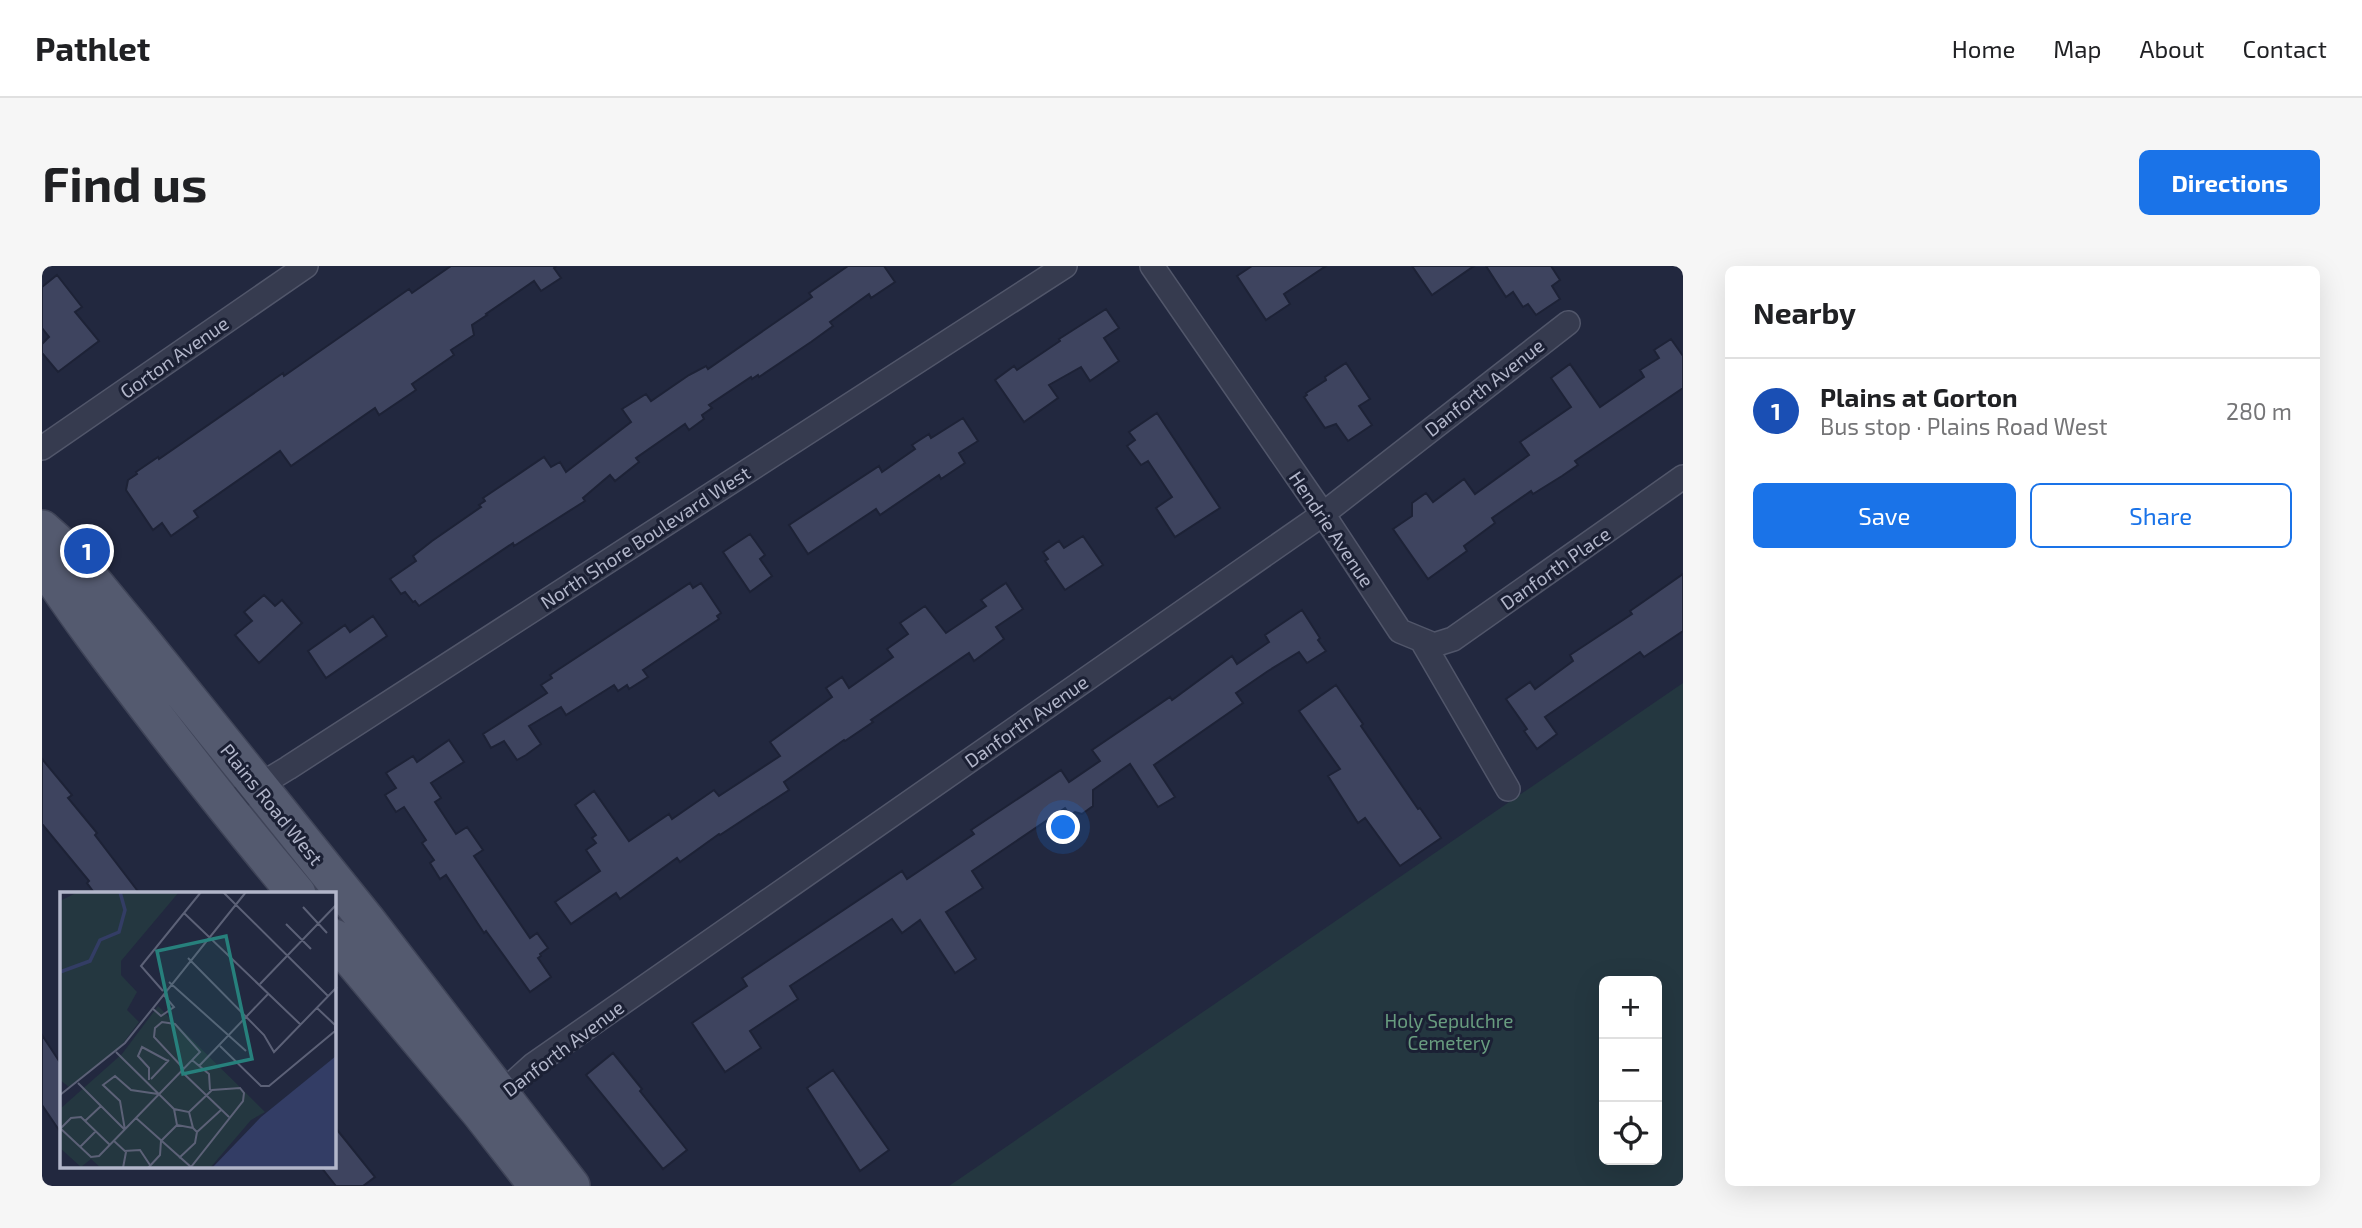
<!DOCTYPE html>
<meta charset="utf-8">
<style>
:root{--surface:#fff;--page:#f6f6f6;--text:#202124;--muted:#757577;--line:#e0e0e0;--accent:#1a73e8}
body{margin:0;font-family:"Exo 2",sans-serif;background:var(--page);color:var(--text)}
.controls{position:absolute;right:21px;bottom:21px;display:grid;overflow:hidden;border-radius:10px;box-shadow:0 7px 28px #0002}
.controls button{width:63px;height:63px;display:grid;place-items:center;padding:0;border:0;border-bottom:2px solid var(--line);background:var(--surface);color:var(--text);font:35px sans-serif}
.you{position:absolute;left:1022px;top:562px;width:24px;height:24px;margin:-18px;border:5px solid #fff;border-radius:50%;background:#1a73e8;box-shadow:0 0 0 10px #1a73e833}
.badge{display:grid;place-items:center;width:46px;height:46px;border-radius:50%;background:var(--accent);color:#fff;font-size:23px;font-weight:700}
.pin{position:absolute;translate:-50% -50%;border:4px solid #fff;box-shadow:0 2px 7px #0006}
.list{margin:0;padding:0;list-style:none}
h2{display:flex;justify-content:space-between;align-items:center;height:91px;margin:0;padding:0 28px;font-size:30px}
h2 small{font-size:23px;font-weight:400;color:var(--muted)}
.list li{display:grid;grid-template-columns:46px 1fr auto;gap:21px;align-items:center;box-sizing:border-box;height:105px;padding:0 28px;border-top:2px solid var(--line)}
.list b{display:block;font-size:26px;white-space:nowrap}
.list p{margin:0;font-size:23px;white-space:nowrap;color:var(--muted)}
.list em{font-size:23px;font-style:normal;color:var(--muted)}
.actions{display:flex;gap:14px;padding:21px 28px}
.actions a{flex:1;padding:16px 0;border:2px solid var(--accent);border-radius:10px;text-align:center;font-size:24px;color:var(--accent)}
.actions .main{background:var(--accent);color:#fff}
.icon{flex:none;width:38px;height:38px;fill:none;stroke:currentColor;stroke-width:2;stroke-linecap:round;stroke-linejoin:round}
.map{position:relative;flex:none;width:1641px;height:920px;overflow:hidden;border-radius:10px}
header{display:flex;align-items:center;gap:42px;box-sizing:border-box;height:98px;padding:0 35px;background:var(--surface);border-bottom:2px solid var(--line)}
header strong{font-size:33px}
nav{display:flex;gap:38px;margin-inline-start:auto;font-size:24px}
.intro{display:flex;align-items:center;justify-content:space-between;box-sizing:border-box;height:168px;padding:0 42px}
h1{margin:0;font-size:49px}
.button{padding:18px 32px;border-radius:10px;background:var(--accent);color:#fff;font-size:24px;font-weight:700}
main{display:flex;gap:42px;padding:0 42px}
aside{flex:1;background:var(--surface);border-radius:10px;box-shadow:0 7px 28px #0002}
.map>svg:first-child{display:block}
.green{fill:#243740;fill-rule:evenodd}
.building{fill:#3e445f;stroke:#1d2236;stroke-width:2}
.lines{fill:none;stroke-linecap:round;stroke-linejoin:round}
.street-casing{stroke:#51566a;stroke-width:26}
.primary-casing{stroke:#3f4458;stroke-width:40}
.street{stroke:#363b4f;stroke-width:23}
.primary{stroke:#545a6f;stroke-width:37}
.labels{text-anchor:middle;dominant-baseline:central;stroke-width:6;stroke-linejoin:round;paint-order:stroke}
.street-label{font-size:19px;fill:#b2b6ca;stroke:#1b2034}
.park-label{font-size:19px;fill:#689c7f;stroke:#1b2034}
.inset-river{fill:none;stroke:#333d65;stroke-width:3.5}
.inset-road{fill:none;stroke:#5c6177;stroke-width:2}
.view{fill:#27807c;fill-opacity:0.15;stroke:#27807c;stroke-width:3.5}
.inset-edge{fill:none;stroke:#b2b6ca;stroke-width:3.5}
</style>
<header>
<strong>Pathlet</strong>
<nav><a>Home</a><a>Map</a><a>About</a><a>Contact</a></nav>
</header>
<div class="intro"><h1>Find us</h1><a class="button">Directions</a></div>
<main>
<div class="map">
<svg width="1641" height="920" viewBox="0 0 1641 920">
<rect width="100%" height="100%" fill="#22283f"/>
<!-- green -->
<path class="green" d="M1641 417V920H907ZM1562 715H1615V894H1562Z"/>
<!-- building -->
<path class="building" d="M409 0H514L512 2 519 12 499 25 492 15 444 48 445 49 430 59 432 69 409 84 412 89 370 118 374 124 337 149 333 142 249 200 238 185 152 245 156 251 129 270 120 257 111 264 84 224 86 214 95 208 94 206 116 191 117 193 241 107 242 110 367 23 370 27Z
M806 0H842L853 16 829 32 827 28 788 56 791 60 769 76 717 111 716 109 710 113 709 111 667 139 670 142 660 149 662 153 647 164 643 158 594 192 597 196 573 215 568 209 541 232 543 235 472 280 471 277 377 340 373 335 371 336 363 326 359 328 348 313 374 295 371 290 390 275 439 241 437 239 443 235 441 232 502 191 509 201 518 196 524 206 589 156 580 143 604 128 609 135 647 109 664 100 666 103 770 31 767 27Z
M1210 0H1284L1242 28 1248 38 1224 54 1195 10Z
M1370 0H1432L1390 29Z
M1444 0H1509L1518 14 1510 20 1518 33 1494 49 1486 38 1481 41 1471 26 1464 31Z
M15 9 40 41 33 46 57 75 16 106 0 87V78L7 71 0 62V21Z
M1064 43 1077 62 1062 72 1077 95 1048 115 1039 101 1007 119 1016 132 982 156 953 114 972 100 975 104 1018 75 1017 73Z
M1629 73 1641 90V122L1533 195 1536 199 1520 210 1491 228 1489 225 1450 252 1453 257 1422 280 1425 285 1386 313 1351 263 1370 250V237L1384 227 1391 236 1422 213 1433 228 1487 189 1478 176 1529 141 1509 112 1528 98 1558 141 1602 111 1598 104 1617 92 1612 84Z
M1304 97 1328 133 1317 140 1330 159 1306 175 1294 158 1283 162 1262 131 1265 129 1264 127 1284 114 1283 111Z
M1115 147 1178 242 1133 271 1114 242 1130 231 1106 195 1099 199 1085 180 1093 174 1087 166Z
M921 152 936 175 917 187 923 197 899 213 897 209 838 249 834 243 766 288 747 259 837 200 840 206 873 183 870 179 887 168 889 172Z
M708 268 723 289 718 293 730 310 708 326 681 286Z
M1041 270 1061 299 1023 324 1003 295 1006 293 1001 286 1017 275 1022 282Z
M1641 308V365L1602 391 1598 386 1503 451 1515 468 1495 483 1482 465 1485 463 1464 433 1488 416 1493 423 1531 395 1528 389 1590 348 1588 345Z
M648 317 651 322 659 317 679 347 675 350 677 353 601 404 606 411 587 423 585 419 576 425 572 419 524 449 519 441 487 460 499 478 484 489 475 494 462 475 449 482 441 468 505 427 499 419 510 412 508 409Z
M964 317 981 343 954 361 962 373 932 395 927 387 829 454 831 456 803 475 802 474 742 516 747 524 678 569 677 568 638 596 635 592 578 633 574 627 529 658 513 636 558 605 544 584 554 577 550 572 554 569 533 539 552 525 587 575 627 548 630 553 672 524 677 530 738 490 728 476 790 431 784 422 800 411 807 422 851 391 845 383 866 368 858 357 883 340 904 367 944 340 939 334Z
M222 329 233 340 240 334 260 357 217 397 193 369 210 355 202 346Z
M1260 344 1278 372 1276 374 1284 385 1265 397 1257 386 1226 405 1194 427 1201 437 1112 499 1133 531 1116 541 1088 498 1051 524V540L1040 548 1033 546 1028 549 1023 542 930 605 941 622 904 646 934 693 913 707 878 654 860 667 850 653 748 720 756 733 708 765 719 782 683 806 650 757 705 720 700 712 860 605 865 613 932 568 929 564 1019 504 1027 516 1058 495 1050 484 1128 431 1130 434 1190 390 1195 398 1227 376 1223 369Z
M331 350 345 370 284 412 266 385 303 359 308 366Z
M1294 419 1321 458 1319 460 1376 543 1378 542 1399 572 1358 600 1323 552 1316 557 1286 510 1298 503 1257 445Z
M407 474 422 496 389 517 399 532 393 536 414 568 425 561 441 584 432 590 488 672 495 667 506 682 498 688 499 690 496 692 509 711 488 726 444 665 442 667 404 609 398 613 388 597 392 594 380 577 384 574 362 541 354 546 343 529 354 522 344 507 371 490 375 496Z
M0 493 30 529 26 532 55 567 53 569 98 628H53L45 617 47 615 0 558Z
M0 769 19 798V867L0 839Z
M571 787 600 823 598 825 645 884 621 903 544 809Z
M791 804 847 884 818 905 765 822Z
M292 860 333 911 321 920H294L279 901H292Z"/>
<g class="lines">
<!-- street casing -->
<g class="street-casing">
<path id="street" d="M1110 0 1281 248 1358 365 1392 379 1411 373 1641 211
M0 182 264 0
M1380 375 1466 523
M182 541 246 502 1023 0
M449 837 491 799 1281 248 1526 57"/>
</g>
<!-- primary casing -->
<g class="primary-casing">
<path id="primary" d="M0 263 28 288 98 373 325 655 529 920
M0 295C32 345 68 392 104 439 153 503 203 566 255 628
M292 672 438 846 496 920"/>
</g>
<!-- street -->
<use href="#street" class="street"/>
<!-- primary -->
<use href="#primary" class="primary"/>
</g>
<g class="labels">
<!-- street labels -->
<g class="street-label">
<text transform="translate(132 91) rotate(-35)">Gorton Avenue</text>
<text transform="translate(1442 121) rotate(-38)">Danforth Avenue</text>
<text transform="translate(1290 263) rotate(56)">Hendrie Avenue</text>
<text transform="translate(603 271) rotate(-33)">North Shore Boulevard West</text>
<text transform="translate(1513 302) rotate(-35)">Danforth Place</text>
<text transform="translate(984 455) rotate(-35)">Danforth Avenue</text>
<text transform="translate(230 538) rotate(51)">Plains Road West</text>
<text transform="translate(521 782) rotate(-37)">Danforth Avenue</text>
</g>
<!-- park labels -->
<g class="park-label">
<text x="1407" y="754">Holy Sepulchre<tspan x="1407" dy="22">Cemetery</tspan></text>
</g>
</g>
<!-- overview -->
<g transform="translate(18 626)">
<rect width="276" height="276" fill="#22283f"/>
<path d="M18 0H119L61 69V83L77 100 67 118 79 130 61 154 9 195 0 188V9ZM98 114 205 220 191 228 150 276H41L31 267 21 275 0 256V217L62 162Z" fill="#243740"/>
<path d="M276 164V276H152L201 225Z" fill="#333d65"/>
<path class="inset-river" d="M0 80 30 69 40 48 59 40 65 18 60 0"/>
<path class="inset-road" d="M163 0 268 104M243 15 267 41M124 21 241 133M226 32 251 57M128 66 204 143 214 160 277 95M109 90 186 159M200 92 277 12M103 99 81 74 141 0M92 116 101 124 114 115 103 102M160 154 201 194H209L275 139V133L257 116M56 160 114 217 129 220 133 236 117 233 114 217M132 168 149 182 150 198M139 174 209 101M121 179 169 225M91 187 109 168M89 188V176L78 164 82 155 108 169M18 191 64 237M0 203 65 151 186 0M76 226 131 275 183 209 184 201 180 196 152 198 129 220M25 229 41 214M0 236 31 265 39 264 140 160 115 132 102 130 95 136 94 145 124 177M1 236 11 226 21 225 50 253M65 238 60 209 43 193 55 184 71 198 98 202M137 240 161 218M54 249 66 260 63 276M20 255 36 239M64 259 80 258 90 273M119 266 135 251 137 240 133 236M88 276 100 263 101 249 117 233"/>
<path class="view" d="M166 44 192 167 123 182 97 59Z"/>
<rect width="276" height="276" class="inset-edge"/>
</g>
</svg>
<div class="controls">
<button>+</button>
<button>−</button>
<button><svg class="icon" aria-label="locate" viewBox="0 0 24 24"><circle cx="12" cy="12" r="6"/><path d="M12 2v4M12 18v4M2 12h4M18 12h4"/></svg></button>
</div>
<div class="you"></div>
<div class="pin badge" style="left:45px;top:285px;background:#1a4fb4">1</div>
</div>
<aside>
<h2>Nearby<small></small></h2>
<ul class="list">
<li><span class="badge" style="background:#1a4fb4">1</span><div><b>Plains at Gorton</b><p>Bus stop · Plains Road West</p></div><em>280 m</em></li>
</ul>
<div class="actions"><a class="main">Save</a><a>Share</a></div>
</aside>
</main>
